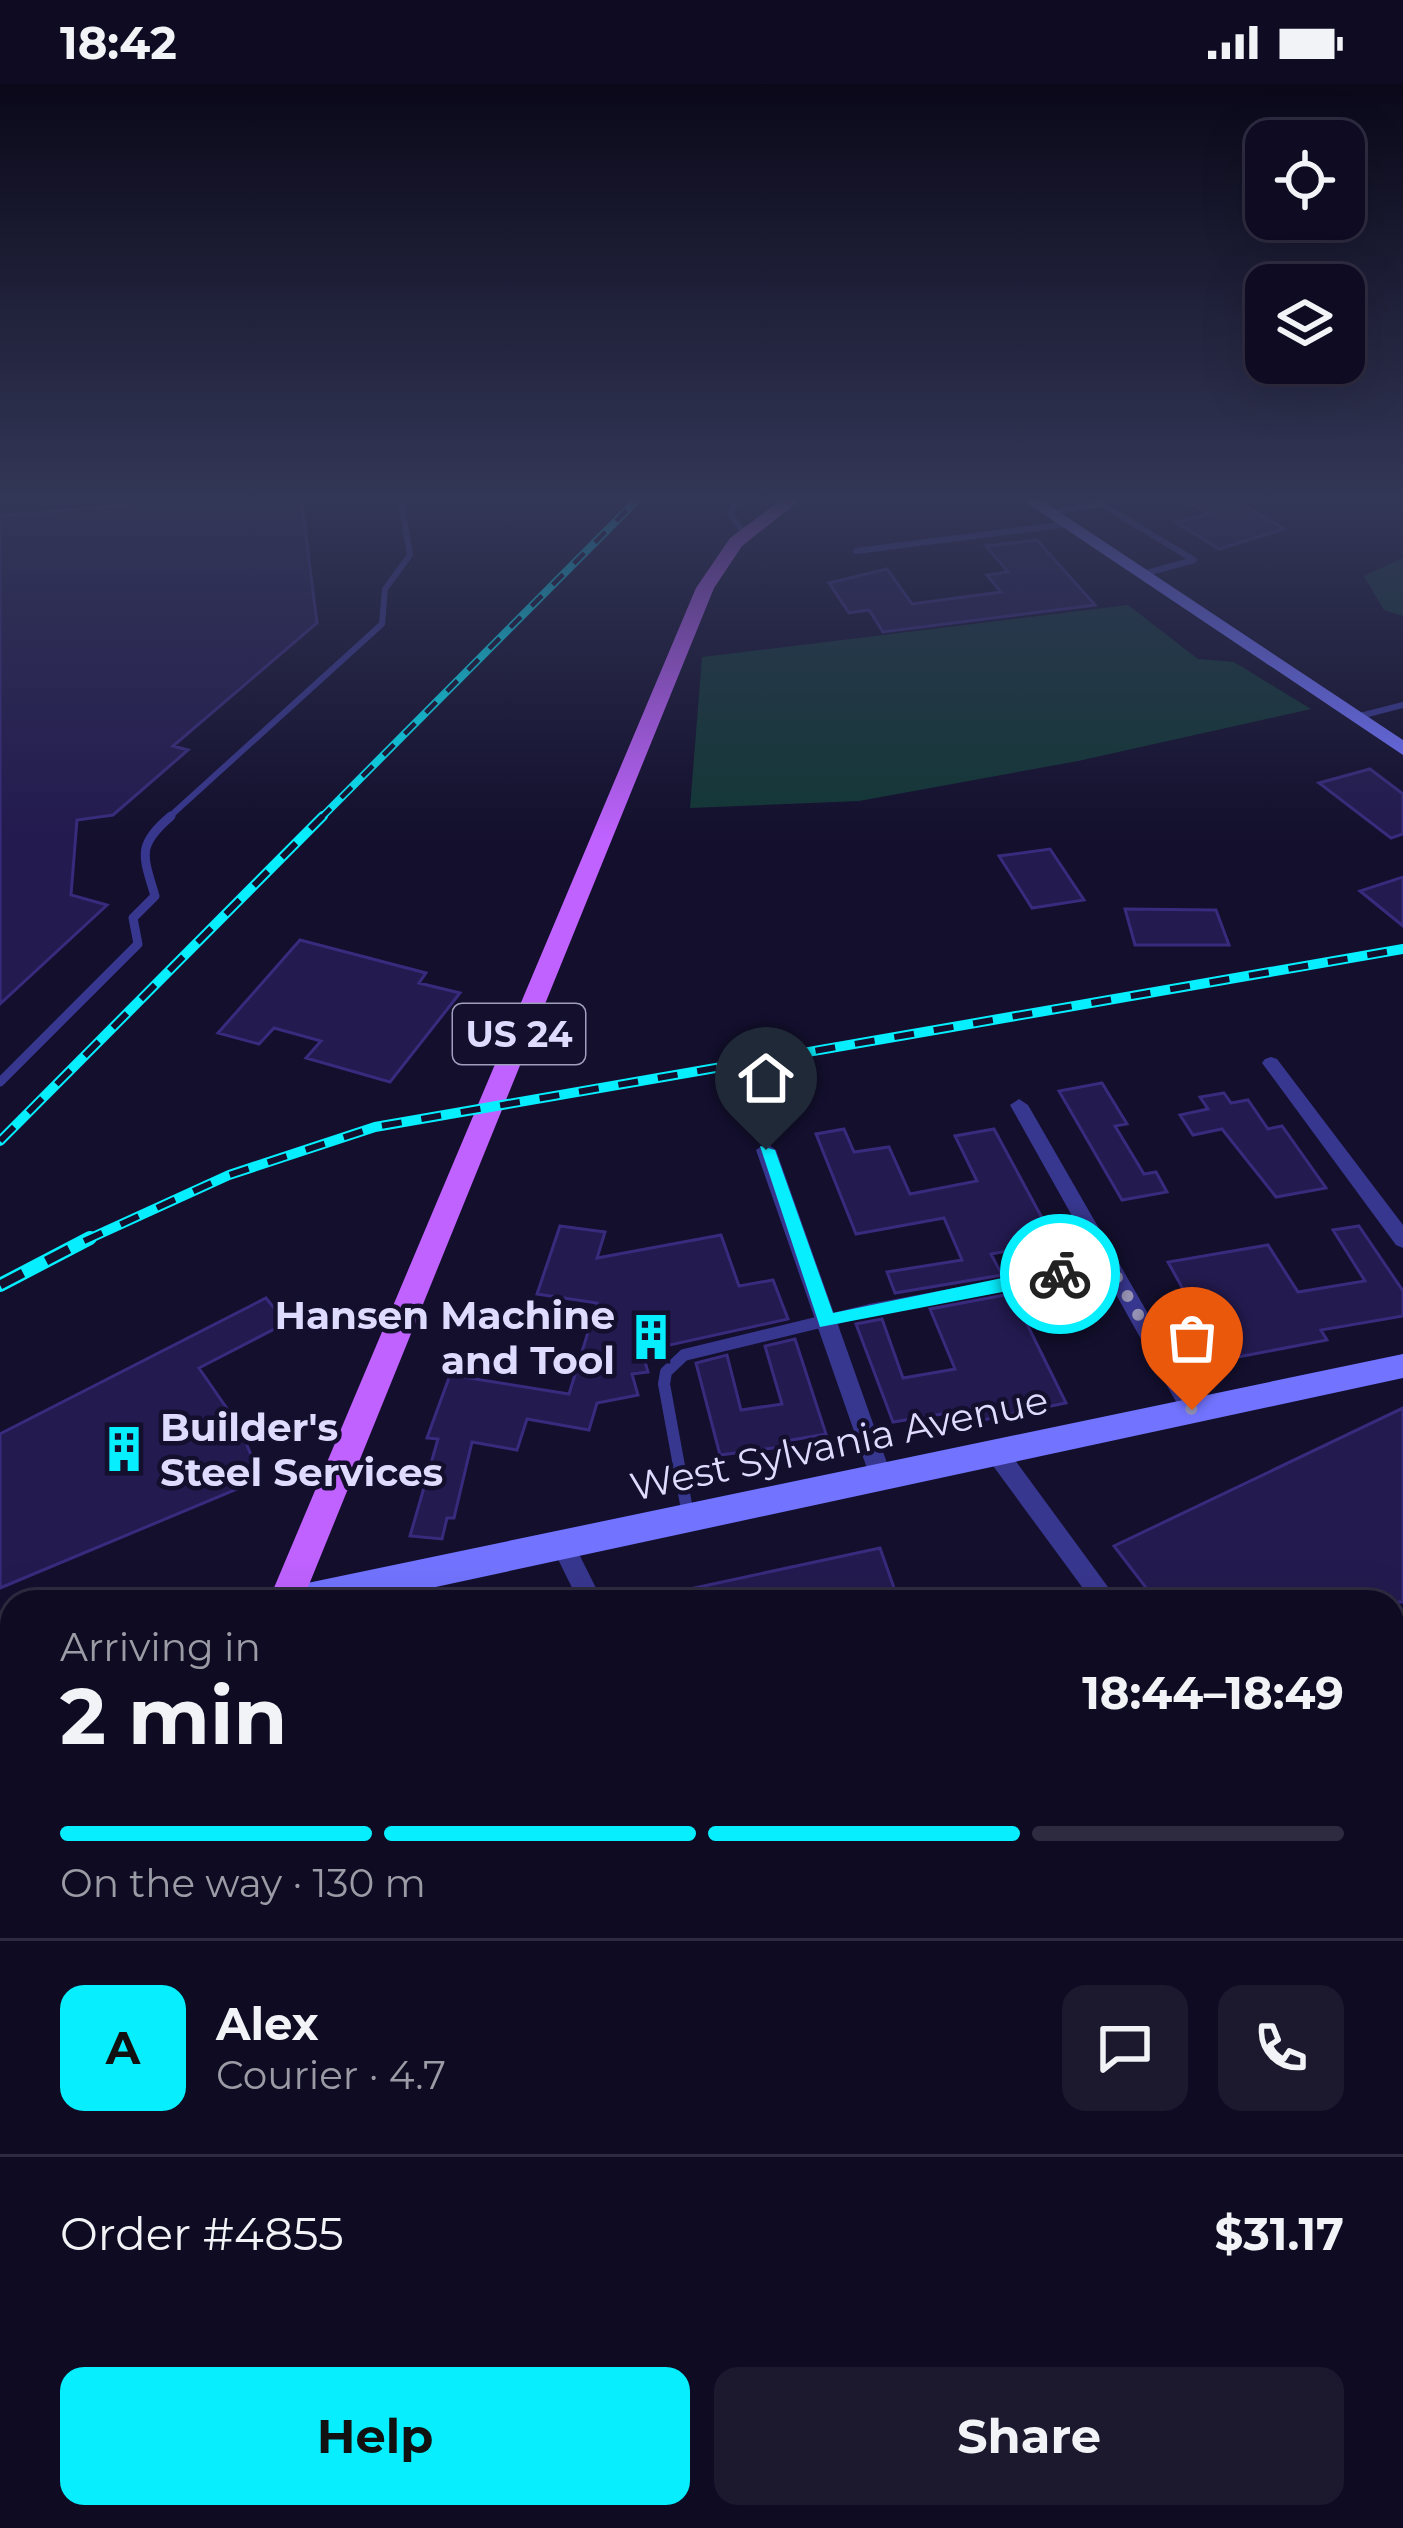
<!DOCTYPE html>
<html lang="en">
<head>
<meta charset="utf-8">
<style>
  body { margin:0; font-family:Montserrat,sans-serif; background:#1c192f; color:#f1f3f6; height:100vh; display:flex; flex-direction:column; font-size:45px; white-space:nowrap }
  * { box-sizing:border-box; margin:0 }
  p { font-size:39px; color:#9b9ba5 }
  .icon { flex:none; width:66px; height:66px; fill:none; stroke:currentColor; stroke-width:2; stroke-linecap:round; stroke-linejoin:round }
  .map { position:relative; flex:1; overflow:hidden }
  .sheet { position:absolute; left:0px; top:1506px; width:1404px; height:939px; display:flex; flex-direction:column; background:#0e0b22; border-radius:36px 36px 0 0; box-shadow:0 12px 48px #0002,0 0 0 3px #2e2b40 }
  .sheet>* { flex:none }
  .fabs { position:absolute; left:1245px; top:36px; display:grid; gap:24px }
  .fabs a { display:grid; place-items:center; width:120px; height:120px; border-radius:24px; background:#0e0b22; box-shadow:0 12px 48px #0002,0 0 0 3px #2e2b40; font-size:60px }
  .pin { position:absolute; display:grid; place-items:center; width:102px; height:102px; color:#fff; margin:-123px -51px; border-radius:50% 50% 50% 0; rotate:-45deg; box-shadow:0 0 12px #0007 }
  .pin .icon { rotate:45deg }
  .courier { position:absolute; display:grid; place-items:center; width:120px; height:120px; margin:-60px; border:9px solid #07efff; border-radius:50%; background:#fff; color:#222; box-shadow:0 3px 15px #0007 }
  .overview em { font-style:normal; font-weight:700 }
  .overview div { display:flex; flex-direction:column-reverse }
  .overview { display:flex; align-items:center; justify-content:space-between; height:204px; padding:0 60px }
  h1 { font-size:78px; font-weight:700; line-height:90px }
  .bar { display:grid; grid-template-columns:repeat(4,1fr); gap:18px 12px; align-content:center; height:144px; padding:0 60px }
  .bar i { height:15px; border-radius:9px; background:#2e2b40 }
  .bar .on { background:#07efff }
  .bar p { grid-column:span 4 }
  .line { display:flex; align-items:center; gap:30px; padding:0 60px; border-top:3px solid #2e2b40 }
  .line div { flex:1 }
  .round { display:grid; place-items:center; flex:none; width:126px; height:126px; border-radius:24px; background:#1c192f }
  .cta { display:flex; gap:24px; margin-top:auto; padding:24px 60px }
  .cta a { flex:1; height:138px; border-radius:24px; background:#07efff; color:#111; font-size:48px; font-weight:700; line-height:138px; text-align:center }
  .cta a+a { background:#1c192f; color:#f1f3f6 }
  .status { display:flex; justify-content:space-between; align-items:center; height:84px; padding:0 60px; background:#0e0b22; direction:ltr }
  .status svg { height:33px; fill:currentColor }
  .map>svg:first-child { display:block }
</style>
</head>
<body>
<div class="status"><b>18:42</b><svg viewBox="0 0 49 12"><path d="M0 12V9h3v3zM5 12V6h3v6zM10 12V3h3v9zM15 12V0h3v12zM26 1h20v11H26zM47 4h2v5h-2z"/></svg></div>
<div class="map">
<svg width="1403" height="2444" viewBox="0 0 1403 2444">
  <rect width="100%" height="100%" fill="#130f2d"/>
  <path fill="#123735" d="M1403 474V532L1384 526 1364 492Z
    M1128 521 1198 575 1234 578 1311 625 1078 677 859 717 690 724 702 573Z"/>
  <path fill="#231a4f" stroke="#382b7d" stroke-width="3" d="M135 413H301L317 539 173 662 188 666 113 731 77 736 71 811 107 821 0 920V432L134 420Z
    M1180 413H1231L1284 445 1219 465 1176 438 1208 430Z
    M1037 456 1095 521 883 548 869 526 849 529 829 499 887 485 912 520 1001 508 987 491 1008 488 986 462Z
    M1370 685 1403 710V750L1391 754 1319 699Z
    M1050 765 1084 816 1032 824 999 772Z
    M1403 793V842L1360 807Z
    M1125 825 1216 826 1229 861H1135Z
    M300 856 426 889 419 899 460 909 390 998 306 974 321 957 274 944 259 960 218 949Z
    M1102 999 1127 1040 1115 1042 1144 1090 1156 1088 1167 1108 1122 1116 1059 1007Z
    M1224 1009 1231 1019 1248 1016 1268 1045 1282 1042 1326 1104 1276 1113 1222 1045 1193 1051 1180 1031 1208 1025 1200 1013Z
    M844 1045 854 1068 889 1063 910 1110 977 1097 955 1052 994 1045 1055 1158 991 1170 1002 1191 895 1209 887 1188 962 1176 944 1134 856 1150 816 1050Z
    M560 1142 605 1148 597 1174 721 1151 739 1202 773 1196 788 1235 642 1267 648 1288 632 1290 638 1311 597 1319 589 1346 527 1335 517 1366 472 1358 454 1434H447L442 1455 410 1452 438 1355 427 1354 450 1291 569 1310 597 1219 537 1210Z
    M1359 1142 1403 1207V1232L1321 1246 1327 1256 1222 1276 1168 1178 1268 1161 1298 1208 1365 1197 1333 1146Z
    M1069 1199 1082 1225 1025 1236 1066 1319 978 1337 973 1325 893 1338 856 1240 882 1235 903 1294 955 1285 930 1225Z
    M266 1214 286 1239 199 1284 239 1342 261 1395 0 1504V1350Z
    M795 1255 826 1350 786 1357 788 1362 720 1371 696 1279 727 1271 741 1326 782 1320 765 1262Z
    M1403 1324V1518H1157L1114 1462Z
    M880 1464 899 1518H671V1509Z"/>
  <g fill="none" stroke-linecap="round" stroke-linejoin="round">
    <path stroke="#38378f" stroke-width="6" d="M739 413 730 430 745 450
      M1050 429 1101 420 1194 476 1143 490
      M856 467 1068 440
      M1356 633 1403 621
      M167 735 382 540 385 505 410 471 400 413"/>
    <path stroke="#38378f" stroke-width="9" d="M0 998 138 860 133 834 155 812C143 771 136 762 171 732"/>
    <path stroke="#38378f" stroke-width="12" d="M688 1431 664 1300 666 1288 684 1271 870 1226 1110 1181"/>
    <path stroke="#38378f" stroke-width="15" d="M0 1742 12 1740
      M0 1824 12 1826
      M0 1943 12 1923"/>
    <path fill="#38378f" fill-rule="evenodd" d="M1271 973 1277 975 1403 1141V1164L1396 1161 1265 983 1262 979 1265 975Z
      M1019 1015 1028 1021 1200 1320 1203 1326 1200 1332 1192 1335 1184 1332 1010 1021Z
      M766 1059 776 1066 892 1393 889 1400 881 1403 873 1400 870 1393 756 1066Z
      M996 1358 1004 1361 1119 1518H1093L988 1375 985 1368 988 1361Z
      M563 1451 571 1454 603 1518H579L551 1461 555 1454Z
      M1392 1887 1403 1892V1931L1392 1925Z
      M0 2150 12 2153V2185L0 2182Z
      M579 2433H615L613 2444H577Z
      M1026 2433H1063L1068 2444H1031Z"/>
    <path fill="#7274ff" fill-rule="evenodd" d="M1018 413H1037L1403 656V671Z
      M1403 1270V1294L366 1518H276L281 1507 293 1502Z
      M12 1562V1596L0 1598V1564Z"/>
    <path fill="#bf62ff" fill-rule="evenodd" d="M785 413H804L742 462 714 504 302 1518H268L696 504 730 454Z
      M12 2174V2245L0 2250V2179Z"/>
    <defs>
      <path id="rail-far2" d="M320 735 640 413"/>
      <path id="rail-far1" d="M0 1057 323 732
        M84 1157 229 1091 375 1043 1403 865"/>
      <path id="rail" d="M0 1201 90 1154"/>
    </defs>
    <use href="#rail-far2" stroke="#07efff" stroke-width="8"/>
    <use href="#rail-far1" stroke="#07efff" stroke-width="10"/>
    <use href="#rail" stroke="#07efff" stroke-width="14"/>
    <use href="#rail-far2" stroke="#130f2d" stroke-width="4.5" stroke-dasharray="15" stroke-linecap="butt"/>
    <use href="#rail-far1" stroke="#130f2d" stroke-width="6" stroke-dasharray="20" stroke-linecap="butt"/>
    <use href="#rail" stroke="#130f2d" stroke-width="9" stroke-dasharray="26" stroke-linecap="butt"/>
  </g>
  <linearGradient id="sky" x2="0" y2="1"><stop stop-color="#0a0819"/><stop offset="0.55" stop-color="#333757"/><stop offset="1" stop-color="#333757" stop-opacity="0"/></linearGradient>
  <rect width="1403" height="755" fill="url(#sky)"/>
  <path fill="#07efff" d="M760 1062 775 1066 833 1229 1060 1182 1069 1190 1060 1197 820 1243Z"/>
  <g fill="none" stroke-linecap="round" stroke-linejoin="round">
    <path stroke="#9794b6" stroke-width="12" stroke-dasharray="0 21.6" d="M1060 1190 1110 1181 1192 1326"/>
  </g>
  <defs>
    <symbol id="building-bare" viewBox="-9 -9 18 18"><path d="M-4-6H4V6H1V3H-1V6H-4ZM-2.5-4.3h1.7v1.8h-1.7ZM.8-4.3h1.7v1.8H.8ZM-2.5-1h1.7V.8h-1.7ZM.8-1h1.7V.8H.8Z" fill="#07efff" stroke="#130f2d" stroke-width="2.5" paint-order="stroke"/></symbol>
  </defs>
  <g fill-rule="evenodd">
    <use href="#building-bare" x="618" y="1220" width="66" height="66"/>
    <use href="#building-bare" x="91" y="1332" width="66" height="66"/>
  </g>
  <g text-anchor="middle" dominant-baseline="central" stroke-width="9" stroke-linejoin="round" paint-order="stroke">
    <rect fill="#130f2d" stroke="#a19ec0" stroke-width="3" x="453" y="920" width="132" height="60" rx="9"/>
    <g font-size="36" font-weight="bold" fill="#dedbff">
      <text x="519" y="950">US 24</text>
    </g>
    <g font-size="39" font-weight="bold" fill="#dedbff" stroke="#130f2d" text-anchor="end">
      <text x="615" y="1231">Hansen Machine<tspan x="615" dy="45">and Tool</tspan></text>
      <text x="160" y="1343" text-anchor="start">Builder's<tspan x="160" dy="45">Steel Services</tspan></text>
    </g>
    <g font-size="39" fill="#dedbff" stroke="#130f2d">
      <text transform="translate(839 1359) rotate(-12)">West Sylvania Avenue</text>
    </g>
  </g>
</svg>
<div class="fabs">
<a><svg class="icon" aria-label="locate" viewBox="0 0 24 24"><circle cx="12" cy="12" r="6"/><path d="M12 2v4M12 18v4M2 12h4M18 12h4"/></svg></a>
<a><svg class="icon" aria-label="layers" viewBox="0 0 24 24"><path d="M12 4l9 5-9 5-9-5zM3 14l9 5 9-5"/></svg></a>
</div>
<div class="pin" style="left:1192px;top:1326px;background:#ea580c"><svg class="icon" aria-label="bag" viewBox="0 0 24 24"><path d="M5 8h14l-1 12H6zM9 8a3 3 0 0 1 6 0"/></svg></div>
<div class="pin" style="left:766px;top:1066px;background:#1f2937"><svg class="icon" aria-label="home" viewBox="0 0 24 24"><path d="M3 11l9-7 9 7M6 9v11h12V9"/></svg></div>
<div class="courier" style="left:1060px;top:1190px"><svg class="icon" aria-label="bike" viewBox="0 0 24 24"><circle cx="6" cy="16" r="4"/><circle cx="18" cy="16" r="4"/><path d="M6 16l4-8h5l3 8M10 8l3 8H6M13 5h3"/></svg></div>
<section class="sheet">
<div class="overview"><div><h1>2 min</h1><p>Arriving in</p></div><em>18:44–18:49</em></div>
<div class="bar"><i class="on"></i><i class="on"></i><i class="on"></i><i></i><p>On the way · 130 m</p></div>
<div class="line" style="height:216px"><b class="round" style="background:#07efff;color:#111">A</b><div><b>Alex</b><p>Courier · 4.7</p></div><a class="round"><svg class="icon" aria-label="chat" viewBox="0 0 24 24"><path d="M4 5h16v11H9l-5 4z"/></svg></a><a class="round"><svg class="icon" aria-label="phone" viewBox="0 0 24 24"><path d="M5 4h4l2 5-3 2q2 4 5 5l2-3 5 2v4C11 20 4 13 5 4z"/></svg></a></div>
<div class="line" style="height:156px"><div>Order #4855</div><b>$31.17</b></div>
<div class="cta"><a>Help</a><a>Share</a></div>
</section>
</div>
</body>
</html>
